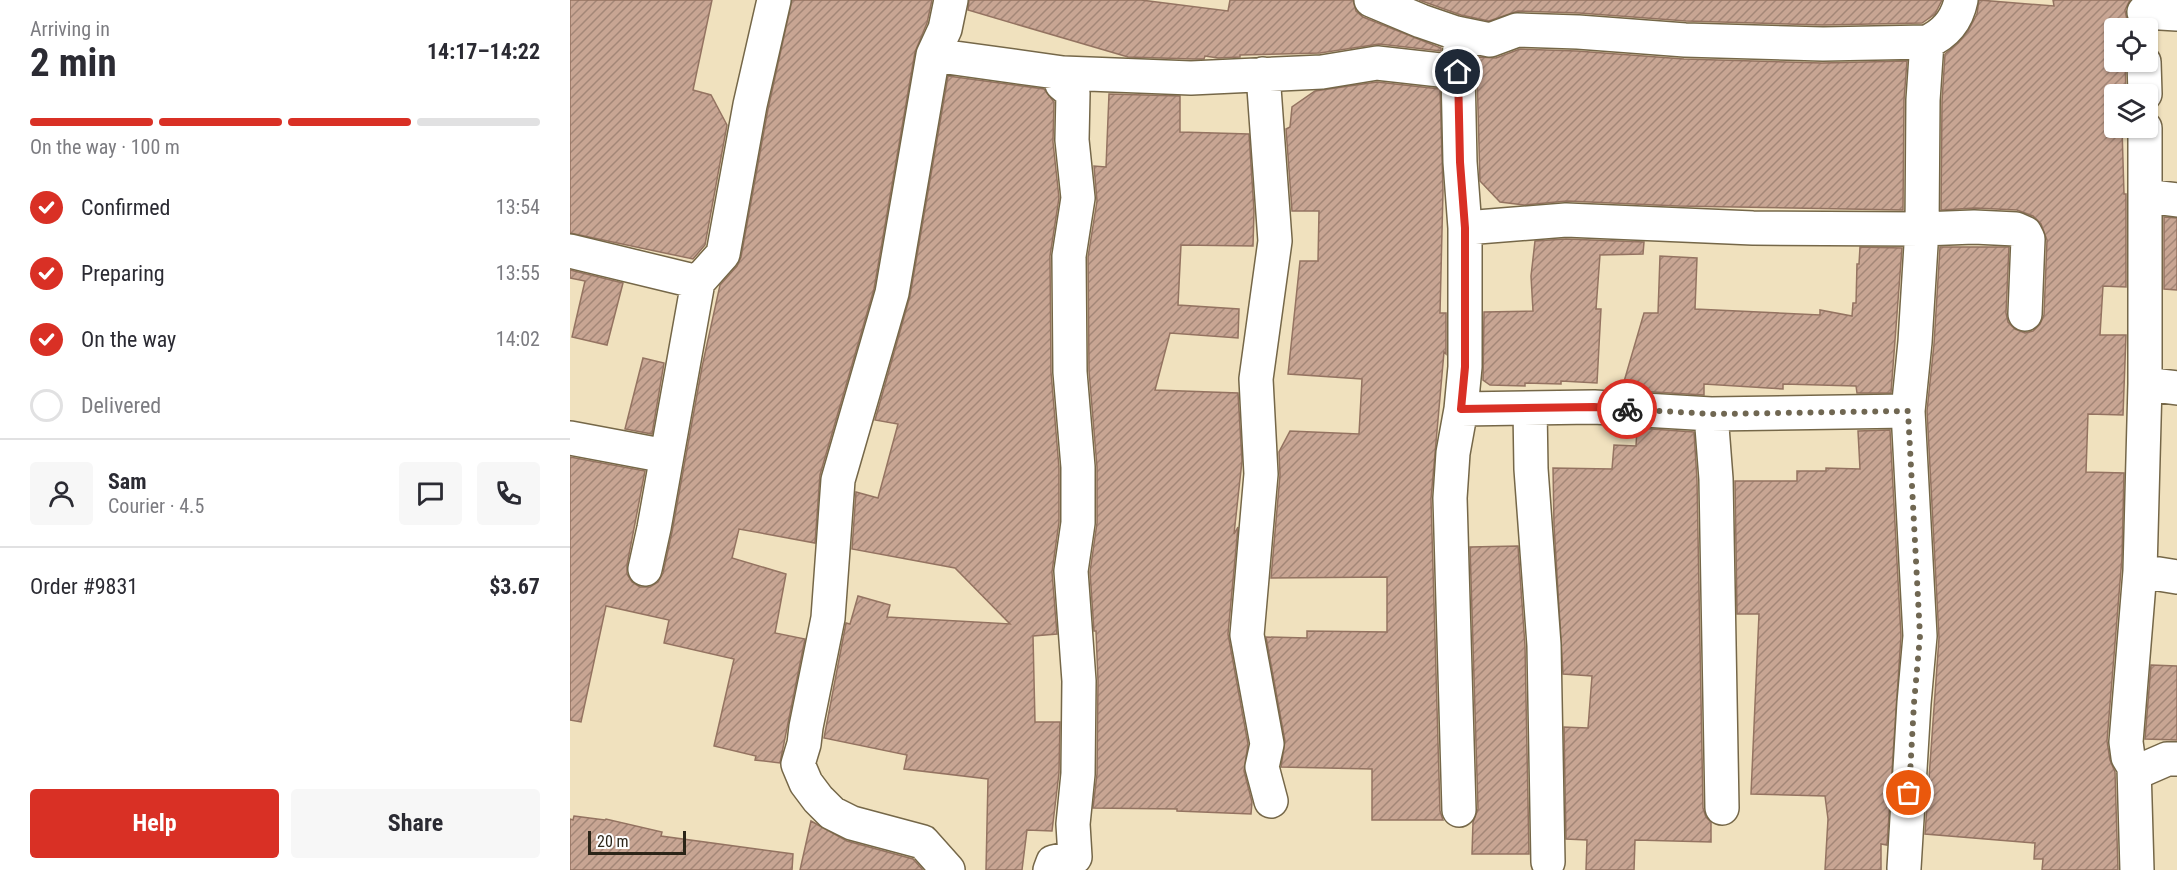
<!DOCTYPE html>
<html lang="en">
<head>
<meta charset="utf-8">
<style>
  body { margin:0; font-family:"Roboto Condensed",sans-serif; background:#f7f7f7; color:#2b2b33; height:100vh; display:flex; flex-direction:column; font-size:22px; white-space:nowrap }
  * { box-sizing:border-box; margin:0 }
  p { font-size:20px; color:#7c7c81 }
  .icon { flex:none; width:33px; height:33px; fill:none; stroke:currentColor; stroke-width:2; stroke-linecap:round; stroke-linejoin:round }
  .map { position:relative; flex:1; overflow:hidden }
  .panel { display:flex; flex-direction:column; background:#fff; width:570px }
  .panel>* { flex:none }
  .controls { position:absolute; left:1534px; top:18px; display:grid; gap:12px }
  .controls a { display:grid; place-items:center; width:54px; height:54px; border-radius:6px; background:#fff; box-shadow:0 2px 4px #0004; font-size:30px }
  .scale { position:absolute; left:18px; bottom:15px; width:98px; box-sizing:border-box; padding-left:6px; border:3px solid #2b2518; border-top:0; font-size:16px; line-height:21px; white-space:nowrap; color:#2b2518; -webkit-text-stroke:4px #fff; paint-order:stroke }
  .pin { position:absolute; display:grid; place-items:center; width:51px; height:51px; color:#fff; margin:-26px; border:3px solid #fff; border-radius:50%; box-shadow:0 2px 6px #0007 }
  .courier { position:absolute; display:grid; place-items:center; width:60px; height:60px; margin:-30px; border:4px solid #d93025; border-radius:50%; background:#fff; color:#222; box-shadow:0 2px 8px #0007 }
  .head em { font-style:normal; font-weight:700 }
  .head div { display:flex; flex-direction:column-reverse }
  .head { display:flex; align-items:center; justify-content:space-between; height:102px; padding:0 30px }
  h1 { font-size:39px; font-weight:700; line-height:45px }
  .bar { display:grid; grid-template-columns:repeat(4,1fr); gap:9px 6px; align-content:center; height:72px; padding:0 30px }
  .bar i { height:8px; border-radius:4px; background:#e1e1e2 }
  .bar .active { background:#d93025 }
  .bar p { grid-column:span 4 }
  .line { display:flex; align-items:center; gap:15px; padding:0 30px; border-top:2px solid #e1e1e2 }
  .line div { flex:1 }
  .round { display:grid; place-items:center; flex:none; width:63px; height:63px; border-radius:6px; background:#f7f7f7 }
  ol { padding:0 30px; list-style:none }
  li { display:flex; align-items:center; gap:18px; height:66px }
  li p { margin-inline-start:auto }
  li .icon { padding:6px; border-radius:50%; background:#d93025; color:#fff; stroke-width:4 }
  li:last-child { color:#7c7c81 }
  li i { width:33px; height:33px; border:3px solid #e1e1e2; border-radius:50% }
  .button { display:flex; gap:12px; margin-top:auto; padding:12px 30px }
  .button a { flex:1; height:69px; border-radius:6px; background:#d93025; color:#fff; font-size:24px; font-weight:700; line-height:69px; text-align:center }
  .button a+a { background:#f7f7f7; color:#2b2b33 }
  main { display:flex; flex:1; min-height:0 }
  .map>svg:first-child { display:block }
</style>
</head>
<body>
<main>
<section class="panel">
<div class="head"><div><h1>2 min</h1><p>Arriving in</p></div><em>14:17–14:22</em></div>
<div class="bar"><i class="active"></i><i class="active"></i><i class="active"></i><i></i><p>On the way · 100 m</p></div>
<ol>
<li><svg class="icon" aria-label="check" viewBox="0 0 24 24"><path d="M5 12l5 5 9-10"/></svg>Confirmed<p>13:54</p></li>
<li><svg class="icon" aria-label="check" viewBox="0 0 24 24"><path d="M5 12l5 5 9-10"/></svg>Preparing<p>13:55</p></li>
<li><svg class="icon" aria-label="check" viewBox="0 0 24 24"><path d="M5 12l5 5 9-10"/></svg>On the way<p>14:02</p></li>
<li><i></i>Delivered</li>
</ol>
<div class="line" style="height:108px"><a class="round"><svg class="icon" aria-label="person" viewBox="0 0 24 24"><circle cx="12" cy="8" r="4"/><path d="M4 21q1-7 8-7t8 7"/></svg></a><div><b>Sam</b><p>Courier · 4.5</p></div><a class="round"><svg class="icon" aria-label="chat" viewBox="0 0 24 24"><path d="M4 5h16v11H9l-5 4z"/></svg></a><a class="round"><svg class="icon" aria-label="phone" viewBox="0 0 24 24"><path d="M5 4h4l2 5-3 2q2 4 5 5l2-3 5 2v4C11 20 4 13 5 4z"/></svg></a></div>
<div class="line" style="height:78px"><div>Order #9831</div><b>$3.67</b></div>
<div class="button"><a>Help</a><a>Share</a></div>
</section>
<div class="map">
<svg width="1607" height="870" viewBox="0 0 1607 870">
  <defs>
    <pattern id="building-hatch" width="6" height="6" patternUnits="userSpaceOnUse" patternTransform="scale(1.5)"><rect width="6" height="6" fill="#c8a593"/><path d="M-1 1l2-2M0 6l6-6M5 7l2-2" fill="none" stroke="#a38677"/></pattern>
  </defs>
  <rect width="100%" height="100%" fill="#f0e1be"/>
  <path fill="url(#building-hatch)" stroke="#947361" stroke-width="1.5" d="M0 0H142L123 90 141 95 157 125 135 245 123 259 0 233Z
    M222 0H362L357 23 345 52 304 289 250 475 245 543 169 529 162 558 216 574 205 633 235 639 210 763 185 760 186 756 144 746 164 659 94 643 99 620 36 606 11 722 0 720V457L75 471 57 565V574L62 582 70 587H80L88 582 93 573 102 532 132 367 150 285 167 266 171 257 198 109Z
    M399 0H571L658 11 660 0H783L786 11 793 17 871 48V51L809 44 750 53 670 55V57L648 58 635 56 634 59H623L558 57 398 10Z
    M849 0H1372L1365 14 1352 23 1253 25 1116 21 1009 13 948 11 919 21 891 15Z
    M1409 0 1484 6 1483 0H1560L1555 10 1557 20 1566 28H1545V62H1555L1556 94H1545V128H1552L1554 194H1556V287L1533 286 1530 335H1556L1553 415 1518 414 1516 472 1554 473 1552 558 1537 741 1540 760 1545 772 1548 870H1472L1473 859H1464L1465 843 1355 834 1369 638 1357 411 1364 344 1370 247H1439L1436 313 1438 322 1445 329 1455 333 1463 331 1470 324 1474 315 1477 240 1471 224 1463 216 1447 210 1405 208 1371 210 1372 101 1375 54 1388 43 1398 31 1407 14Z
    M950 49 1007 51 1114 59 1252 63 1337 61 1334 100 1333 210 1108 206 997 201 954 205 930 202 910 181 907 73 908 57 926 58Z
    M378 76 474 89 484 102 483 142 489 198 480 256 481 372 489 468V522L482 572 487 634 463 636 465 722H490L489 773 482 831 457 830 452 870H416L418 779 334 769 337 755 254 738 276 623 280 624 288 596 320 605 317 617 440 624 385 568 282 549 286 492 308 498 328 424 305 420 340 296Z
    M807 82 870 89 873 191 870 313H876V354L874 352 861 499 870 811 873 820H802V769L711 767 715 741 696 637 737 638V631L817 632V577L701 578 710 475 709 452 720 431 789 434 792 379 718 374 730 261H748L749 211H722L716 129 720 127 722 107 745 91Z
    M539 94 610 96V132L679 134 684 211 683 246 611 245 608 305 669 309 668 338 600 333 585 390 668 393 672 461 664 534 668 527 658 634 678 744 674 771 682 802 681 814 607 811V809L523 808 527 774 528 681 526 631H524L520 572 527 523V467L519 371 518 257 527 201 524 166 536 167Z
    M1594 217 1607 218V290L1594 289Z
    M996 239 1074 242 1073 254 1030 255 1026 309H1031L1027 383 991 381V384L955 383V386L920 385 913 380 914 312 963 311 961 276 965 241Z
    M1290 247 1332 248 1321 393H1287L1286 386 1213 384V389L1134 384V395L1068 391 1069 385H1053L1074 313H1088L1090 256 1127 258 1125 309 1250 315V310L1282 316 1283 303H1286L1287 264H1289Z
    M0 270 53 283 37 345 2 337 15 281 0 278Z
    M73 358 94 363 82 434 55 429Z
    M1067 428 1124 432 1127 480 1133 808 1136 817 1141 822V842L1065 840 1064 870H1016L1017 840 996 839 994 727 1018 728 1022 676 993 674 984 525 983 468 1042 469 1044 445 1066 446Z
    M1320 430 1331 636 1317 845 1311 844V870H1255L1258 819 1255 796 1181 794 1189 614H1167L1165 481H1227V471H1256V468L1290 469 1288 431Z
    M948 546 955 646 959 854H902L903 822 908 809 900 547Z
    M1581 665 1607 666V740L1575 739Z
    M4 816 35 820 36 819 92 832 91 836 223 854 222 870H0V819L3 820Z
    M241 821 277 841 343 859 353 870H230Z"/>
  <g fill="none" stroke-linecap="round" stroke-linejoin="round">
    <defs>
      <path id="minor" d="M801 0 851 21 886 33 920 40 947 30 1008 32 1115 40 1253 44 1357 42C1375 34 1387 20 1391 0
        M1574 12 1607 14
        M363 55 493 73
        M1574 62 1575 94
        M693 74 705 241 686 379 691 474 677 635 697 744 692 767 701 801
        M1575 196 1607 200
        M895 228 996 220 1183 228 1352 229 1404 227 1446 229 1455 233 1458 239 1455 314
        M0 251 128 282
        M1575 384 1607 388
        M960 408 961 469 974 645 978 862
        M891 409 1024 407 1141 414 1338 411
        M1141 414 1146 479 1152 808
        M0 438 96 456
        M75 569 84 528 128 282 153 254 180 105 204 0
        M1570 571 1575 384V128
        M1607 577 1570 571 1556 742 1558 757 1564 767 1574 769 1597 759H1607
        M1564 767 1567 870
        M889 810 880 498 883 453 891 409 895 367V228L890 162 888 72 891 34
        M1334 868 1344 703 1350 636 1338 411 1345 342 1352 229 1353 100 1357 42
        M378 870 353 842 282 823 262 813 248 799 236 783 228 764 234 744 236 727 258 618 268 480 322 293 363 55 375 29 381 0
        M480 870 483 862 505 857 503 824 508 774 509 681 501 571 508 523V467L500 372 499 256 508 198 502 140 503 93 492 84 493 73 621 78 752 72 807 63 888 72"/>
    </defs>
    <use href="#minor" stroke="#756748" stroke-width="36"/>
    <use href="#minor" stroke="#fff" stroke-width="33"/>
  </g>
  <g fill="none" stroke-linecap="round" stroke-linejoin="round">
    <path stroke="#706752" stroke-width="6" stroke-dasharray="0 10.8" d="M1057 409 1141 414 1338 411 1350 636 1344 703 1339 793"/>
    <path stroke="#d93025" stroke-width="8" d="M888 72 890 162 895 228V367L891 409 1024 407 1057 409"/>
  </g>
</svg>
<div class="controls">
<a><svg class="icon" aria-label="locate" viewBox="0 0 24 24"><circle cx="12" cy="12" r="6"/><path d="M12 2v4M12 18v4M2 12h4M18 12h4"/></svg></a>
<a><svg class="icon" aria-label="layers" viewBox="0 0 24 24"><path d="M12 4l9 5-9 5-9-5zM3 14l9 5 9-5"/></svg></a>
</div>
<div class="scale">20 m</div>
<div class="pin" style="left:1339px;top:793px;background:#ea580c"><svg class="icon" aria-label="bag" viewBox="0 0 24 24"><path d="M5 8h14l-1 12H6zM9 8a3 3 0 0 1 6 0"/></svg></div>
<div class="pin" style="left:888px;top:72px;background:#1f2937"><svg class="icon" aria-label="home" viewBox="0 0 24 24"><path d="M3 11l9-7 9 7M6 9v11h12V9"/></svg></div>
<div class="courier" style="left:1057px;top:409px"><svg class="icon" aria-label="bike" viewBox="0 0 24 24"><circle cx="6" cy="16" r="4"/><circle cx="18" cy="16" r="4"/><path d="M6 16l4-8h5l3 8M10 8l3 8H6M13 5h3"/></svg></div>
</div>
</main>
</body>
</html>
